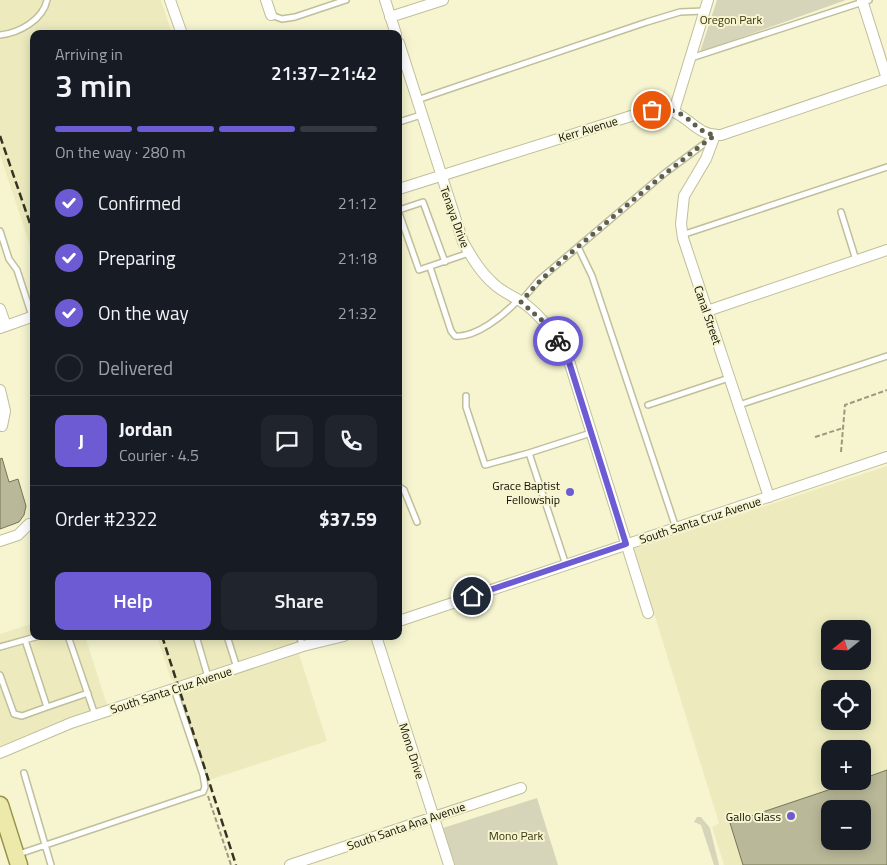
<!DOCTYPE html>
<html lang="en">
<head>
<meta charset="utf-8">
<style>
  body { margin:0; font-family:"Titillium Web",sans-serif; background:#20242c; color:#f1f3f6; height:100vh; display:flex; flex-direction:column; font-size:19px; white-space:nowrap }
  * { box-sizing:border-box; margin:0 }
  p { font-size:16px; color:#9ea1a6 }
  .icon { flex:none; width:28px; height:28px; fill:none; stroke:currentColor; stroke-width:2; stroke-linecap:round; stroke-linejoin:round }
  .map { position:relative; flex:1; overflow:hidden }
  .drawer { position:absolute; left:30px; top:30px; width:372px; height:610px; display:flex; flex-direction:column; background:#171b24; border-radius:10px; box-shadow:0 2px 12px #0003 }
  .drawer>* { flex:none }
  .needle { width:32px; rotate:252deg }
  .controls { position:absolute; left:821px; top:620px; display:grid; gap:10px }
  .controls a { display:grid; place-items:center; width:50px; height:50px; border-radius:10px; background:#171b24; box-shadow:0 2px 12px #0003; font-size:25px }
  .pin { position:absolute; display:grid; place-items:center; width:42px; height:42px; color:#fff; margin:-21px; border:2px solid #fff; border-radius:50%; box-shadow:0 1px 5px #0007 }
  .courier { position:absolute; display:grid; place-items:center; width:50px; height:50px; margin:-25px; border:4px solid #6d5bd4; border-radius:50%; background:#fff; color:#222; box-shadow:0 1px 6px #0007 }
  .headline em { font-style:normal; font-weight:600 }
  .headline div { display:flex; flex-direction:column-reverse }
  .headline { display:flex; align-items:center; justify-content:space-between; height:85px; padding:0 25px }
  h1 { font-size:32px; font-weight:600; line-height:38px }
  .bar { display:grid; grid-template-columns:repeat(4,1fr); gap:8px 5px; align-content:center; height:60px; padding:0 25px }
  .bar i { height:6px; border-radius:4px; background:#363941 }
  .bar .current { background:#6d5bd4 }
  .bar p { grid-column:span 4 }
  .line { display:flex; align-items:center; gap:12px; padding:0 25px; border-top:1px solid #363941 }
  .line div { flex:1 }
  .round { display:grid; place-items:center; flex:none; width:52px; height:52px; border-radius:10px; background:#20242c }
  ol { padding:0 25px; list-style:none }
  li { display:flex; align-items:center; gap:15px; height:55px }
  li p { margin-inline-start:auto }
  li .icon { padding:5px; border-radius:50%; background:#6d5bd4; color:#fff; stroke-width:4 }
  li:last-child { color:#9ea1a6 }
  li i { width:28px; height:28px; border:2px solid #363941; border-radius:50% }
  .button { display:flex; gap:10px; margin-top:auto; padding:10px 25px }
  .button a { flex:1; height:58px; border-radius:10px; background:#6d5bd4; color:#fff; font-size:20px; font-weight:600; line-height:58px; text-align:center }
  .button a+a { background:#20242c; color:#f1f3f6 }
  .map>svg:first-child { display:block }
</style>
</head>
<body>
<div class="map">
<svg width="887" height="865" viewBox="0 0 887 865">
  <rect width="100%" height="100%" fill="#f6f5d0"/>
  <path fill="#edebbe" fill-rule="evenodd" d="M0 0H161L172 34H34V257L0 155Z
    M887 466V865H724L712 827 719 823 634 549ZM830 629H862V661H830ZM830 689H862V721H830ZM830 749H862V781H830ZM830 809H862V841H830Z
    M34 623V636H85L108 708 0 747V634Z
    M157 636H316L317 641 297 648 327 741 209 780 175 683 170 677Z"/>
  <path fill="#d6d5ba" d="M717 0H846L700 52Z
    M537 798 558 865H455L443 828Z
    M697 817H701L710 828 719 865H714L701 825 694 822Z"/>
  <path fill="#b9b898" stroke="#777654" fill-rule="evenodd" d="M2 458 9 482 18 479 26 506 24 515 19 522 0 529V459Z
    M887 770V865H743L730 823 855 781H862V779ZM830 809H862V841H830Z"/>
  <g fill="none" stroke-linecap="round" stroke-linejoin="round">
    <defs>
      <path id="lane" d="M271 15 282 19 295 17 346 0
        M0 35C19 33 43 20 47 0
        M691 58 869 0
        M417 100 647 22 680 12 704 11
        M399 122 421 115
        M399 210 423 202 445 262
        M841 212 856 260
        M399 213 419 270 469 253
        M0 231 9 259 17 270 32 316
        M682 235 887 167
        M578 247 592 276 676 528
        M430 267 451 331 455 336C476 338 504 315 518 300
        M521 301 539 280 665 173 712 138
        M466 396V407L485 465 529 453
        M648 405 729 378
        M739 405 887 356
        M399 487 404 490 417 522
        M566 565 529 453 591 433
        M68 636 95 715
        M196 636 208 677
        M227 636 237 668
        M299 636 303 646
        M25 640 47 707 88 693
        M0 647 39 636
        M0 675 14 714 22 716 47 707
        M24 773 51 865
        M19 854 203 792 205 787 203 775 174 689"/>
      <path id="street" d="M170 0 182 34
        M266 0 271 15
        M385 0 396 34
        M862 0 887 79
        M390 17 443 0
        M399 43 463 242C472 258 481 273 495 285 504 293 515 297 525 304 545 319 558 339 569 361L648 613
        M674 111 708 0
        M715 135 706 159 684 196 681 224 683 238 769 497
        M399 189 647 111C687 102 690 137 721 135L887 79
        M0 309 6 326
        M707 311 887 250
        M0 328 34 316
        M0 390 5 411 2 426
        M0 541 18 535 29 524
        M399 621 887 457
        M376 636 449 865
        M0 753 71 723 303 646 344 636
        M290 865 521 788"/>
      <path id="primary" d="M0 805 19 865"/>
    </defs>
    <use href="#lane" stroke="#c0bf9b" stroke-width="8"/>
    <use href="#street" stroke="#c0bf9b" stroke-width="12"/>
    <use href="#primary" stroke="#98934b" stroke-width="19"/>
    <path stroke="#9b9a7f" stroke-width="2" stroke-dasharray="5 2.5" stroke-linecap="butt" d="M815 437 843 428
      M841 452 845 405 887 390
      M208 796 231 865"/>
    <use href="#lane" stroke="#fff" stroke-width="5"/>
    <use href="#street" stroke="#fff" stroke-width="10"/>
    <use href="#primary" stroke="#ede9aa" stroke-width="16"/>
    <path stroke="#343324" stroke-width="2.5" stroke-dasharray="8 4" stroke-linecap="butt" d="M0 136 34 235
      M162 636 236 865"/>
  </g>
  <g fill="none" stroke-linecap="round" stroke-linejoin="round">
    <path stroke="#605f4b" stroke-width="5" stroke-dasharray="0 9" d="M558 341 545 323 521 302C544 274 572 252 599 229 637 196 675 165 715 135 701 133 695 124 684 116 674 109 663 109 652 110"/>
    <path stroke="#6d5bd4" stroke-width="6" d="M472 596 626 544 569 362 558 341"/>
  </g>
  <g fill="#6d5bd4" stroke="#f6f5d0" stroke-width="2">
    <circle cx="570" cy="492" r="5"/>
    <circle cx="791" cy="816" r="5"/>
  </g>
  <g text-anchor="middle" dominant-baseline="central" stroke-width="4" stroke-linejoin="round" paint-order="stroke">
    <g font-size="12" fill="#38350b" stroke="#f6f5d0">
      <text x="731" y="19">Oregon Park</text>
      <text x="516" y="835">Mono Park</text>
    </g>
    <g font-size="12" fill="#0f0e03" stroke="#f6f5d0">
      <text transform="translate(588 129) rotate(-17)">Kerr Avenue</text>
      <text transform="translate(455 217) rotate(70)">Tenaya Drive</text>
      <text transform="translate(708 315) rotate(71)">Canal Street</text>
      <text transform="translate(700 520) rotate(-18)">South Santa Cruz Avenue</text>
      <text transform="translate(171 690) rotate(-18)">South Santa Cruz Avenue</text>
      <text transform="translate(412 751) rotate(72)">Mono Drive</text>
      <text transform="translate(406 826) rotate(-19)">South Santa Ana Avenue</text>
    </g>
    <g font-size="12" fill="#0f0e03" stroke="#f6f5d0" text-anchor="end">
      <text x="560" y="485">Grace Baptist<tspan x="560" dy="14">Fellowship</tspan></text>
      <text x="781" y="816">Gallo Glass</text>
    </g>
  </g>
</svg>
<div class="controls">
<a><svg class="needle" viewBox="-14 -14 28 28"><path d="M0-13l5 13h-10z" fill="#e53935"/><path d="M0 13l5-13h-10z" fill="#9ea1a6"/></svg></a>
<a><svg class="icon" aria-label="locate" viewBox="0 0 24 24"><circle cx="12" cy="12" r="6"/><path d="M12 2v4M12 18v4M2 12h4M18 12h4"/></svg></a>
<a>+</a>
<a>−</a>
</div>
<div class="pin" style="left:652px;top:110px;background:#ea580c"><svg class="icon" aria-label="bag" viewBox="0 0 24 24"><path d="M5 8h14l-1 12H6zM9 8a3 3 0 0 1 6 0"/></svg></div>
<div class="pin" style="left:472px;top:596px;background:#1f2937"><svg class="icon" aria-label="home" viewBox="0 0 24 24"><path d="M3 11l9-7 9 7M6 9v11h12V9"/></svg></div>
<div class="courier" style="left:558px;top:341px"><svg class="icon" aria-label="bike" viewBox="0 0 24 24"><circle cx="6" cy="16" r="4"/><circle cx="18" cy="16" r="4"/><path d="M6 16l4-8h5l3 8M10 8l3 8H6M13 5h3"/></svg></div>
<section class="drawer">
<div class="headline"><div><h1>3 min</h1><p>Arriving in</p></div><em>21:37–21:42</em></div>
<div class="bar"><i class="current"></i><i class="current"></i><i class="current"></i><i></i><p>On the way · 280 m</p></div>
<ol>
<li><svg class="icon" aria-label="check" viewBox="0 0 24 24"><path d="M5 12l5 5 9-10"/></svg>Confirmed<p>21:12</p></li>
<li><svg class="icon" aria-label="check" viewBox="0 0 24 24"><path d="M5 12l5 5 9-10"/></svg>Preparing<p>21:18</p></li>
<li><svg class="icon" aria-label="check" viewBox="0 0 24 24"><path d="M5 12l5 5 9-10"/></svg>On the way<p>21:32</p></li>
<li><i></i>Delivered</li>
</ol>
<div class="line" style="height:90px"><b class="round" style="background:#6d5bd4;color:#fff">J</b><div><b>Jordan</b><p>Courier · 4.5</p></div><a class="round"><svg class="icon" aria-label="chat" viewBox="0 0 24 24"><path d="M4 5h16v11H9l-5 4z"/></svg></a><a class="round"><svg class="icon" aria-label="phone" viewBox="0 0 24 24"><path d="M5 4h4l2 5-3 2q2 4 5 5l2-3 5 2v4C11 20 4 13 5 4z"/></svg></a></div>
<div class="line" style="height:65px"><div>Order #2322</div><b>$37.59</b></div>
<div class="button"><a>Help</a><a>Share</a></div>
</section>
</div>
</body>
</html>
